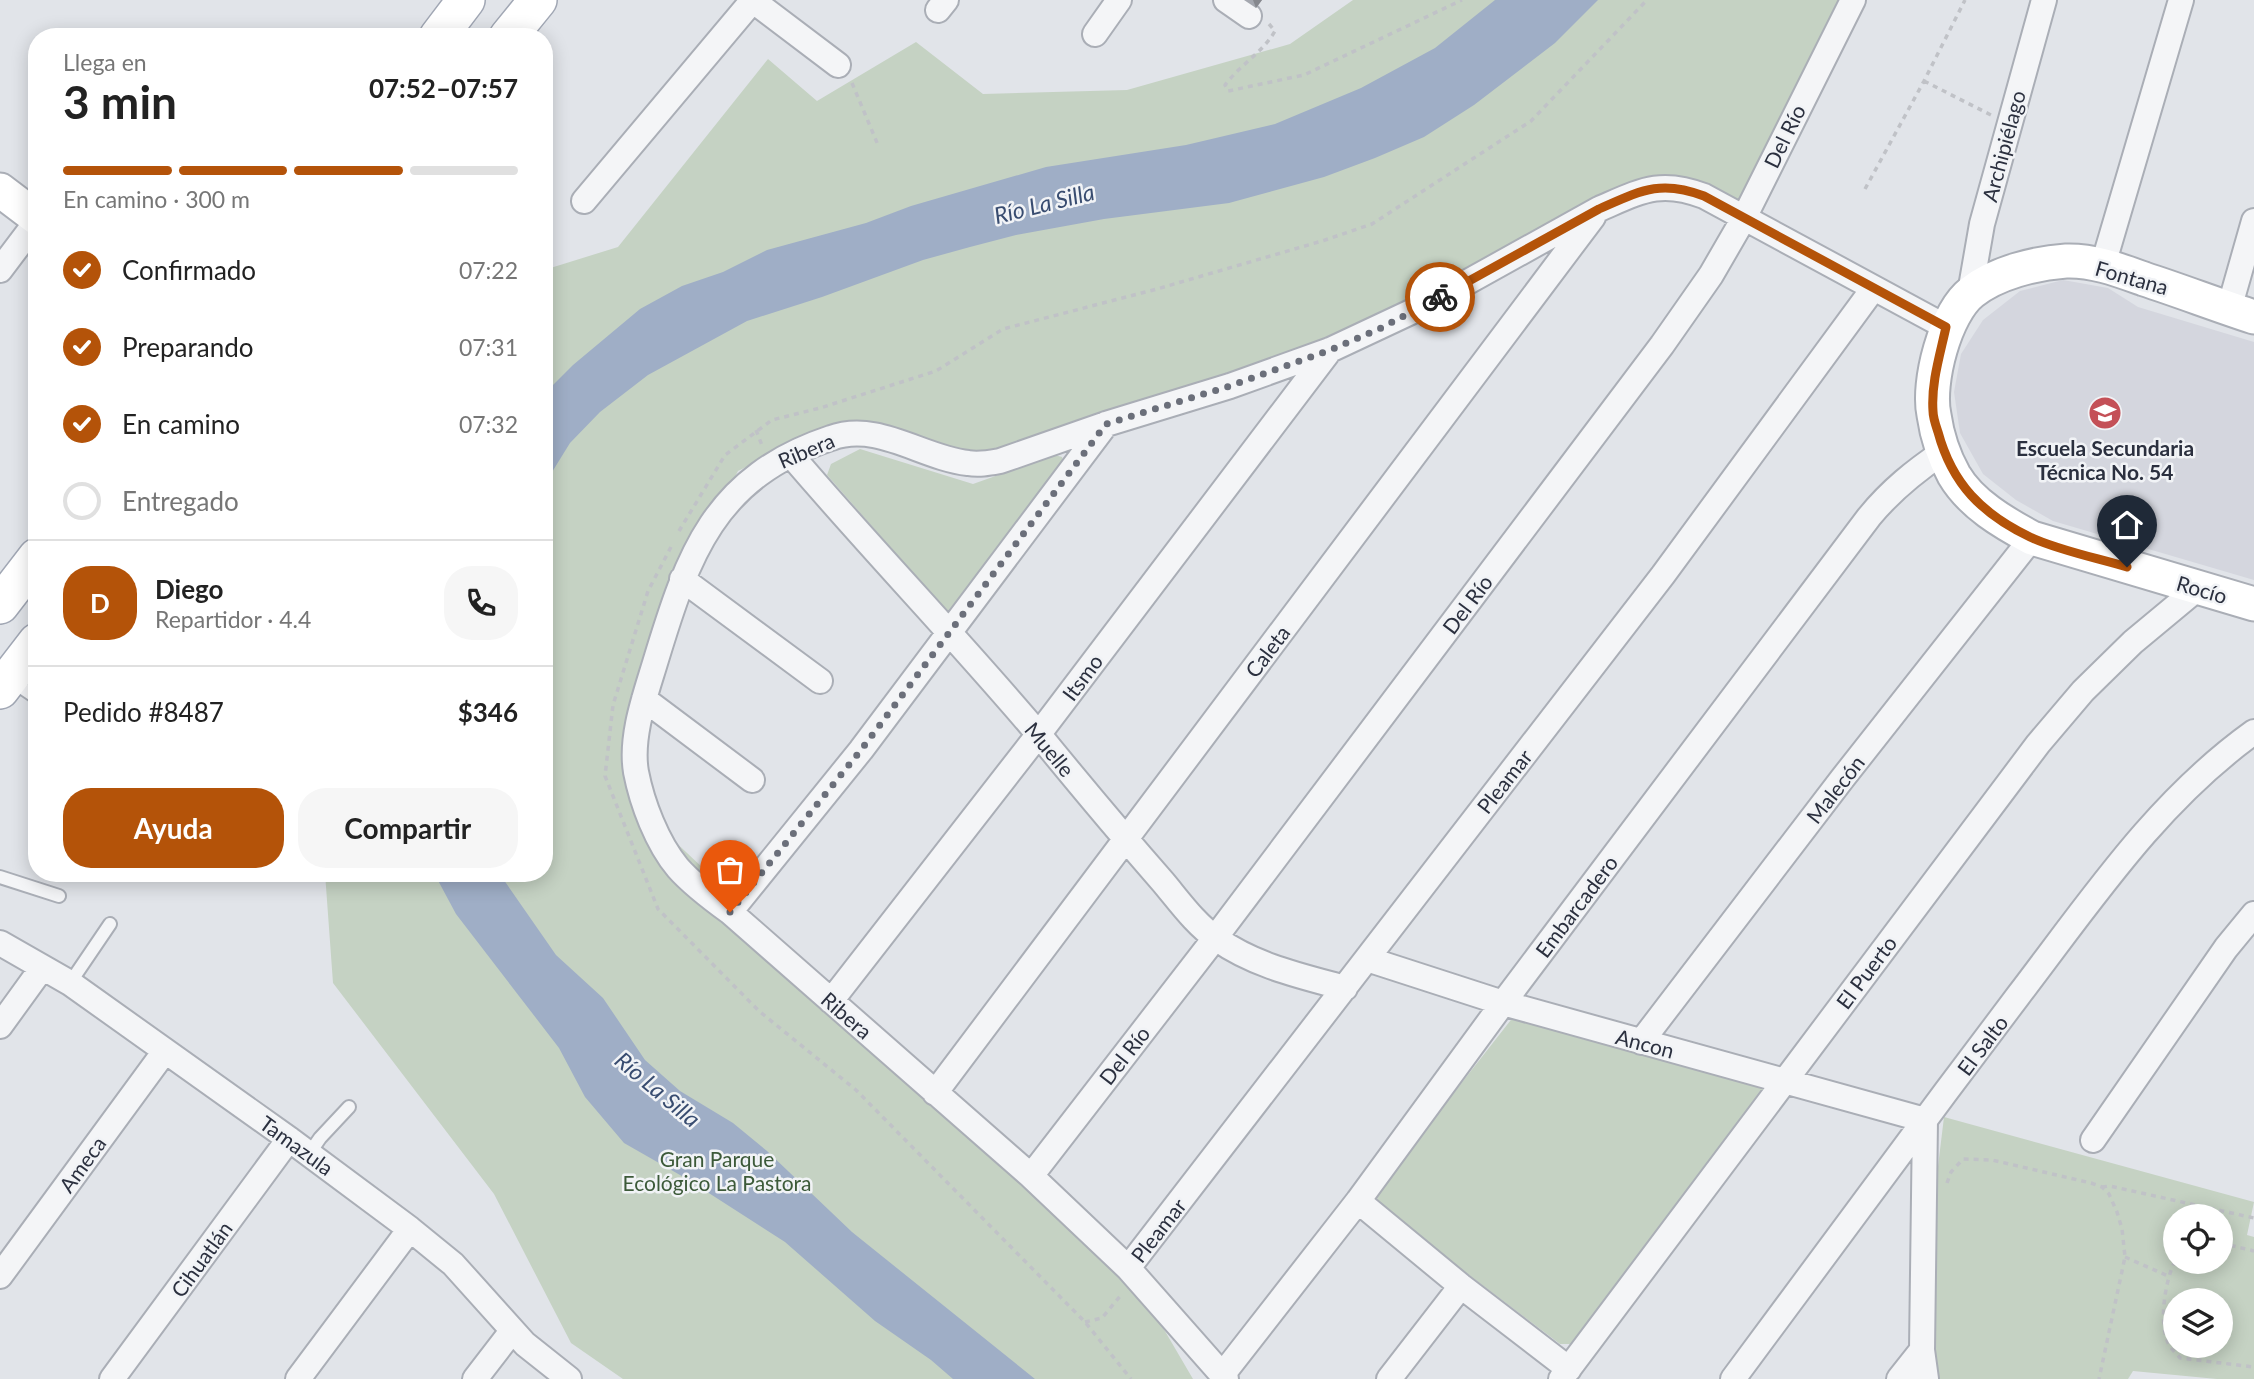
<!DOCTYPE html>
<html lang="es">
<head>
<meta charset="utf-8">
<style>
  body { margin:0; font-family:Lato,sans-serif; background:#f6f6f6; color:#222; height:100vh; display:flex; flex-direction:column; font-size:26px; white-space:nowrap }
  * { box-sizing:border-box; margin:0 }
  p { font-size:23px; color:#767676 }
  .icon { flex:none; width:38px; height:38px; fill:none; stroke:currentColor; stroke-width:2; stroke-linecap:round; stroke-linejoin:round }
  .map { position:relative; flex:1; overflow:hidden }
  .panel { position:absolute; left:28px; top:28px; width:525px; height:854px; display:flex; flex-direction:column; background:#fff; border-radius:28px; box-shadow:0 4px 18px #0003 }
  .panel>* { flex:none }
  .buttons { position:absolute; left:2163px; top:1204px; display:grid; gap:14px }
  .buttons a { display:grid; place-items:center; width:70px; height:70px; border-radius:50%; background:#fff; box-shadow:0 4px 18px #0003; font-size:35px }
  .pin { position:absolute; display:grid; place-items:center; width:60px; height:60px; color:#fff; margin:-72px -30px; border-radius:50% 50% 50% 0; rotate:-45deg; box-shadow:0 0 7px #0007 }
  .pin .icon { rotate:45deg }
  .courier { position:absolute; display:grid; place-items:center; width:70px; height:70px; margin:-35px; border:5px solid #b45309; border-radius:50%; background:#fff; color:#222; box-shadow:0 2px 9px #0007 }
  .summary em { font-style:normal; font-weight:700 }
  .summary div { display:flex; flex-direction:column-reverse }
  .summary { display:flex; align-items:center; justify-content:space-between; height:119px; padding:0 35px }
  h1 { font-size:46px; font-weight:700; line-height:52px }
  .bar { display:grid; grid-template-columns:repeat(4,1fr); gap:10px 7px; align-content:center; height:84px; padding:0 35px }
  .bar i { height:9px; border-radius:5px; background:#e0e0e0 }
  .bar .selected { background:#b45309 }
  .bar p { grid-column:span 4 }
  .line { display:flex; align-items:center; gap:18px; padding:0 35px; border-top:2px solid #e0e0e0 }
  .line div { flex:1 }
  .round { display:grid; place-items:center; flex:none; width:74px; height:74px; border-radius:28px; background:#f6f6f6 }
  ol { padding:0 35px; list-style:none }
  li { display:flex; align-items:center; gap:21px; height:77px }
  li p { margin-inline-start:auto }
  li .icon { padding:7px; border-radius:50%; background:#b45309; color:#fff; stroke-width:4 }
  li:last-child { color:#767676 }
  li i { width:38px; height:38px; border:4px solid #e0e0e0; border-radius:50% }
  .action { display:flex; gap:14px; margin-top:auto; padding:14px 35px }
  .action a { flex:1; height:80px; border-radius:28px; background:#b45309; color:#fff; font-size:28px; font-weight:700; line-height:80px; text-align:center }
  .action a+a { background:#f6f6f6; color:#222 }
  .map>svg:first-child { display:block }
</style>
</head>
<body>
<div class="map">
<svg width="2254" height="1379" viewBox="0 0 2254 1379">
  <rect width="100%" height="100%" fill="#e1e4e9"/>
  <path fill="#d4d6de" d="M2063 280 2108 288 2138 307 2254 342V580L2053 521 2016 500 1983 474 1960 433 1954 392 1961 354 1983 320 2020 291Z"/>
  <path fill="#c5d2c3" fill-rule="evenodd" d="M1353 0H1853L1744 218 1661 186 1428 304 1000 461 891 440 766 457 738 471 682 579 635 748 652 820 1128 1268 1193 1379H623L571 1343 494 1194 333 983 325 873H544V270L618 247 768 59 817 101 916 42 983 94 1127 90 1290 44Z
    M860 449 973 484 1055 455 1062 457 1064 463 959 611H946L827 475 831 464Z
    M1514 1016 1765 1089 1571 1344H1560L1378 1206 1376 1192Z
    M1944 1117 2254 1202 2247 1235 2254 1237V1379H2217L2133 1371 2128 1379H1938L1924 1282ZM2175 1216H2221V1262H2175ZM2175 1300H2221V1346H2175Z"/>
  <path fill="#9faec6" d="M1495 0H1598L1555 43 1474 105 1424 137 1375 158 1324 177 1229 203 1104 219 1016 235 970 247 923 260 822 297 747 321 648 375 600 412 570 443 544 485V394L573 365 640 309 682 286 723 272 767 250 866 223 911 206 1046 167 1186 145 1275 124 1361 88 1435 48Z
    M434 873H499L556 955 603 998 645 1060 680 1091 733 1123 767 1151 852 1232 1035 1379H953L931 1360 875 1321 785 1242 687 1179 624 1143 585 1097 559 1048 456 914Z"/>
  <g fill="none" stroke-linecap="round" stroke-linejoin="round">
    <defs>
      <path id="lane" d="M12 681 37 698
        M0 877 59 896
        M70 983 110 924
        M309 1154 320 1138 349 1107"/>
      <path id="street" d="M752 0 838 65
        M1226 0 1249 16
        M938 10 946 0
        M1095 34 1119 0
        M584 201 753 0
        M2103 265 2181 0
        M0 270 37 221
        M1970 293 1982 224 2044 0
        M2229 309 2254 221
        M791 455C872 550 959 640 1040 736 1080 785 1121 834 1163 882 1179 901 1196 925 1217 939 1255 966 1301 976 1345 988
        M682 579 820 681
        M644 699 752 780
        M730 912 861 750 1106 424
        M0 943 70 983 289 1139 410 1229 453 1264 525 1344 569 1379
        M1367 959 1503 1003 1925 1120 1922 1350 1926 1379
        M831 1001 1038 735 1330 350
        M0 1026 42 968
        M1641 1042 1842 779 2032 538
        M935 1093 1593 217
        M2093 1140 2226 948 2254 914
        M1031 1176 1215 938 1662 345 1711 275 1744 218 1853 0
        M1358 1201 1461 1286 1569 1369
        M1128 1268 1663 575 1873 289
        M0 1276 165 1051
        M1223 1374 1358 1201 1503 1003 1869 517C1891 490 1915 471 1943 452
        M112 1379 289 1139
        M298 1379 410 1229
        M475 1379 512 1331
        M1226 1379 1128 1268 1031 1176 730 912C712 899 693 885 678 868 657 843 642 803 636 772 630 737 645 696 655 663 688 554 714 477 831 438 878 421 922 458 968 463 979 465 989 463 1000 461L1106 424 1230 386 1330 350 1428 304 1599 209C1641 191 1660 179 1704 196L1946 327
        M1389 1379 1461 1286
        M1561 1379 2038 744 2083 691 2133 642 2198 588
        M1733 1379C1827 1251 1922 1123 2018 996 2090 902 2156 802 2254 732
        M1899 1379 1922 1350"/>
      <path id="secondary" d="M0 190 37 218
        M2254 317C2217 305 2181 291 2144 279 2119 270 2093 260 2066 261 2035 263 1996 273 1972 292 1945 313 1927 383 1934 415 1937 436 1944 457 1954 475 1971 504 2004 523 2032 538L2254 604"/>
      <path id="primary" d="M438 37 466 0
        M508 37 538 0
        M0 605 37 557
        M0 690 37 642"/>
    </defs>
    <use href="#lane" stroke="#aaaeb6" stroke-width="16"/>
    <use href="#street" stroke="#aaaeb6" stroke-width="28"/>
    <use href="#secondary" stroke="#aaaeb6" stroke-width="37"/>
    <use href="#primary" stroke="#a1a7b4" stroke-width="40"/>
    <path stroke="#c0c2c7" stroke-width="3.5" stroke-dasharray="5 5" stroke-linecap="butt" d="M1269 24 1275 31C1263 52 1240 65 1225 85L1228 91 1304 75 1462 0
      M1924 81 1991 115
      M852 83 878 145
      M1865 189 1924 81 1965 0
      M756 430 763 448
      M679 531 725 455 772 420 820 408 936 371 1003 329 1157 289 1322 241 1372 224 1531 121 1647 0
      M671 547 648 591 613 705 605 776 658 909 759 1011 856 1090 1085 1322 1131 1379
      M1947 1183 1951 1172 1963 1159 1992 1160 2091 1183 2102 1187 2109 1194 2117 1212 2122 1229 2125 1257 2099 1379
      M2102 1187 2110 1186 2254 1218
      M2221 1243 2254 1251
      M2125 1257 2168 1276
      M2175 1261C2165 1281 2158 1324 2169 1345 2172 1350 2177 1354 2180 1358L2254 1367
      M1085 1322 1102 1318 1121 1295"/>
    <use href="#lane" stroke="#f4f5f7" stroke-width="12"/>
    <use href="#street" stroke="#f4f5f7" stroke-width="24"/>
    <use href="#secondary" stroke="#fff" stroke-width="33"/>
    <use href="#primary" stroke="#fff" stroke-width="37"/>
  </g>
  <path fill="#a4a7af" d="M1244 0H1262L1256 8Z"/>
  <path fill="#86888e" d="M1253 0H1262L1256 8Z"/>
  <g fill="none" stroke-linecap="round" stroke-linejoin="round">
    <path stroke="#6b6f7a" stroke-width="7" stroke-dasharray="0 12.6" d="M730 912 861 750 1106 424 1230 386 1330 350 1381 328 1440 297"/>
    <path stroke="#b45309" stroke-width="9" d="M1440 297 1599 209C1640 191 1660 179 1704 196L1946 327C1940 355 1931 383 1933 411 1933 418 1936 426 1938 432 1952 484 1982 514 2030 537 2057 550 2097 558 2127 567"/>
  </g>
  <defs>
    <symbol id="school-disc" viewBox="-11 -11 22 22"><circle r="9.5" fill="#c45057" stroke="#f1f3f6"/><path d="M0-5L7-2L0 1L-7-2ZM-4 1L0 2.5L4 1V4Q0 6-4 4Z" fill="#fff"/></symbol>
  </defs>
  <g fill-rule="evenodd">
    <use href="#school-disc" x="2086" y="394" width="38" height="38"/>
  </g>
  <g text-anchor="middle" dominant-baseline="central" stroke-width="5" stroke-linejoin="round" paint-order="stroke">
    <g font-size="21" fill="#2b303f" stroke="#f1f3f6">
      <text transform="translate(1784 136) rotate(-64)">Del Río</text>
      <text transform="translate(2003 146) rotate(-75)">Archipiélago</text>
      <text transform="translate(2132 277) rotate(16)">Fontana</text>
      <text transform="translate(806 450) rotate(-23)">Ribera</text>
      <text transform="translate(2202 589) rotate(16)">Rocío</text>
      <text transform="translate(1467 604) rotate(-53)">Del Río</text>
      <text transform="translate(1267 651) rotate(-53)">Caleta</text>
      <text transform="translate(1082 677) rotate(-53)">Itsmo</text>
      <text transform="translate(1050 749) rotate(50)">Muelle</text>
      <text transform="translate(1504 781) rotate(-52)">Pleamar</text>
      <text transform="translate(1835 789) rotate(-52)">Malecón</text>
      <text transform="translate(1576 906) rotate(-53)">Embarcadero</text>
      <text transform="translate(1866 972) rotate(-53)">El Puerto</text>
      <text transform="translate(847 1015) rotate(41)">Ribera</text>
      <text transform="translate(1645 1043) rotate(15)">Ancon</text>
      <text transform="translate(1982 1045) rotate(-53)">El Salto</text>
      <text transform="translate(1124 1055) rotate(-52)">Del Río</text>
      <text transform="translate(297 1145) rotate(36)">Tamazula</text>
      <text transform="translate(82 1164) rotate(-54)">Ameca</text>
      <text transform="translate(1158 1230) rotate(-52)">Pleamar</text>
      <text transform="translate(201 1259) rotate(-54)">Cihuatlán</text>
    </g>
    <g font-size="21" font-weight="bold" fill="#2b303f" stroke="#f1f3f6">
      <text x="2105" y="447">Escuela Secundaria<tspan x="2105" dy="24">Técnica No. 54</tspan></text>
    </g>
    <g font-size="21" fill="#3c5a39" stroke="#f1f3f6">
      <text x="717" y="1158">Gran Parque<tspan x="717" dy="24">Ecológico La Pastora</tspan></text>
    </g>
    <g font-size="23" font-style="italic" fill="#384c70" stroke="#f1f3f6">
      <text transform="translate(1044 203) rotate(-14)">Río La Silla</text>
      <text transform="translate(658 1089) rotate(40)">Río La Silla</text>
    </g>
  </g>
</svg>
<div class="buttons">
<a><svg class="icon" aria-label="locate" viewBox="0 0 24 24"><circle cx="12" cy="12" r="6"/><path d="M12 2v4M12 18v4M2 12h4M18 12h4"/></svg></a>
<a><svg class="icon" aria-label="layers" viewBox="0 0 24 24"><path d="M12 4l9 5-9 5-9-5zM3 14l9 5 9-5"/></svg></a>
</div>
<div class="pin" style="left:730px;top:912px;background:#ea580c"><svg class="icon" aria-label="bag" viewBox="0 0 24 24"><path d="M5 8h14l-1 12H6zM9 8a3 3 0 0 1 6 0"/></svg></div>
<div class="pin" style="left:2127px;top:567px;background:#1f2937"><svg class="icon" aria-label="home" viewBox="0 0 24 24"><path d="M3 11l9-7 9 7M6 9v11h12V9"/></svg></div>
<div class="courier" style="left:1440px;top:297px"><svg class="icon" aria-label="bike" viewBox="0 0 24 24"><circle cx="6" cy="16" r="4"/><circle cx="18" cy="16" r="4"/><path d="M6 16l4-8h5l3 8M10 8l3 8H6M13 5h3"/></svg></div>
<section class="panel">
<div class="summary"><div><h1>3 min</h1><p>Llega en</p></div><em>07:52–07:57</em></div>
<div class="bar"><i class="selected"></i><i class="selected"></i><i class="selected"></i><i></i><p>En camino · 300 m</p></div>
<ol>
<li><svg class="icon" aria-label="check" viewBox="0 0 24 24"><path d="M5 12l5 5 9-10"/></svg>Confirmado<p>07:22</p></li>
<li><svg class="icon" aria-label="check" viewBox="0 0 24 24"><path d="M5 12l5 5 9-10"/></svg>Preparando<p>07:31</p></li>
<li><svg class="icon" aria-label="check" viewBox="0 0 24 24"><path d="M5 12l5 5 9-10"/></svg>En camino<p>07:32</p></li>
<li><i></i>Entregado</li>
</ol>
<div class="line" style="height:126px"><b class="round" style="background:#b45309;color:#fff">D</b><div><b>Diego</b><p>Repartidor · 4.4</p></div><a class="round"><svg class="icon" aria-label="phone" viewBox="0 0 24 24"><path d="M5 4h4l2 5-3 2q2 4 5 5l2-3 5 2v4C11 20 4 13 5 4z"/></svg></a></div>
<div class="line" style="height:91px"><div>Pedido #8487</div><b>$346</b></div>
<div class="action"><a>Ayuda</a><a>Compartir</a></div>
</section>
</div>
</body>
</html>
